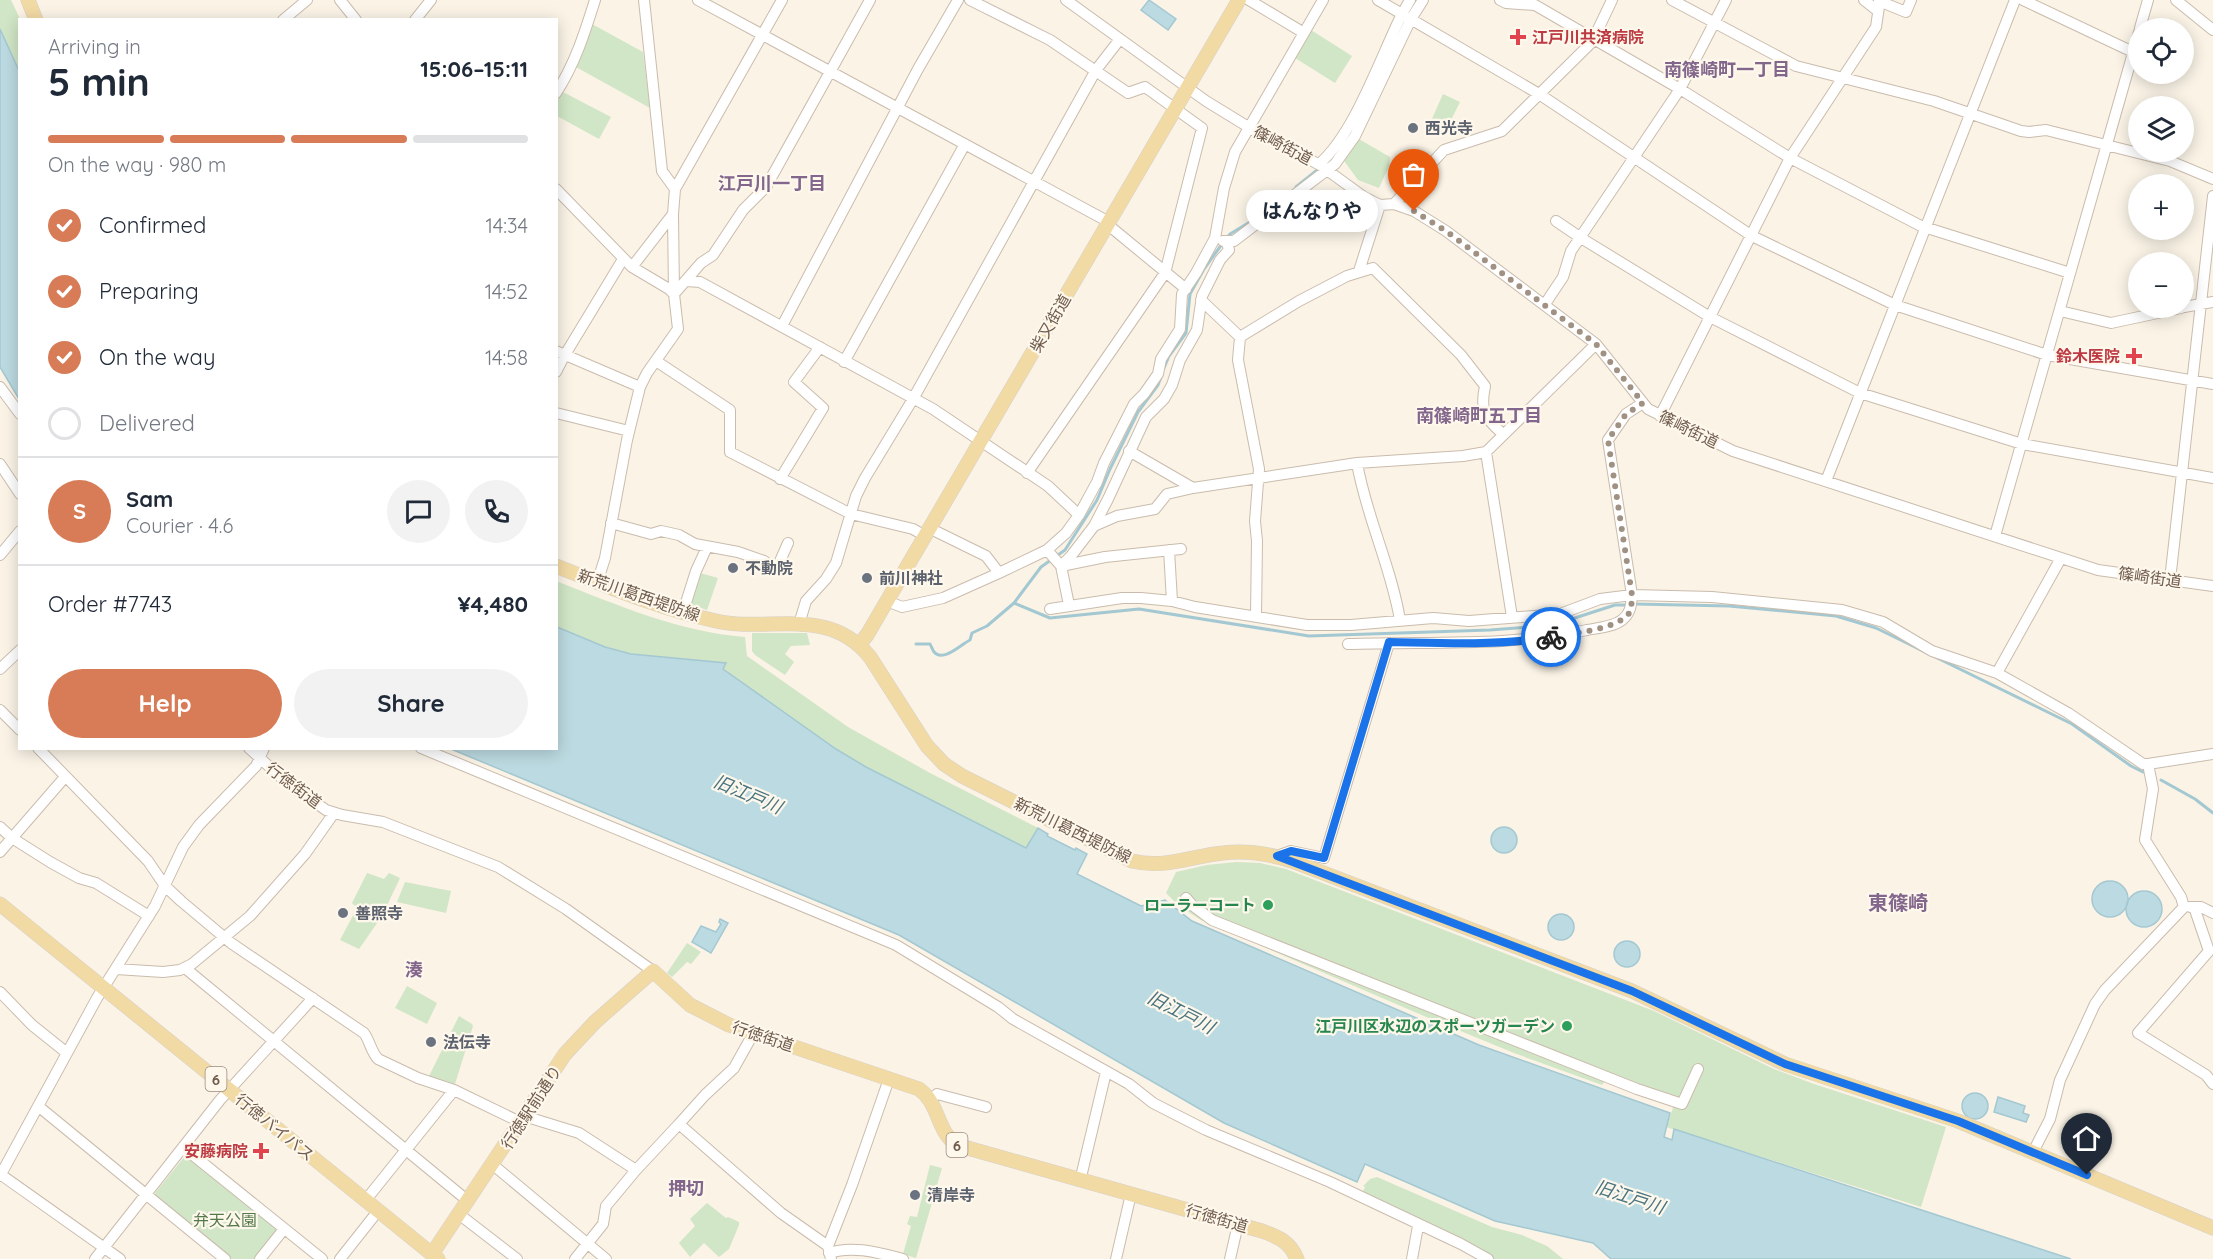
<!DOCTYPE html>
<html lang="en">
<head>
<meta charset="utf-8">
<style>
  body { margin:0; font-family:Quicksand,"Noto Sans JP",sans-serif; background:#f2f2f3; color:#1f2937; height:100vh; display:flex; flex-direction:column; font-size:22px; white-space:nowrap }
  * { box-sizing:border-box; margin:0 }
  p { font-size:20px; color:#747a83 }
  .icon { flex:none; width:33px; height:33px; fill:none; stroke:currentColor; stroke-width:2; stroke-linecap:round; stroke-linejoin:round }
  .map { position:relative; flex:1; overflow:hidden }
  .panel { position:absolute; left:18px; top:18px; width:540px; height:732px; display:flex; flex-direction:column; background:#fff; border-radius:0px; box-shadow:0 3px 15px #0003 }
  .panel>* { flex:none }
  .controls { position:absolute; left:2128px; top:18px; display:grid; gap:12px }
  .controls a { display:grid; place-items:center; width:66px; height:66px; border-radius:50%; background:#fff; box-shadow:0 3px 15px #0003; font-size:30px }
  .pin { position:absolute; display:grid; place-items:center; width:51px; height:51px; color:#fff; margin:-62px -26px; border-radius:50% 50% 50% 0; rotate:-45deg; box-shadow:0 0 6px #0007 }
  .pin .icon { rotate:45deg }
  .courier { position:absolute; display:grid; place-items:center; width:60px; height:60px; margin:-30px; border:4px solid #1a73e8; border-radius:50%; background:#fff; color:#222; box-shadow:0 2px 8px #0007 }
  .bubble { position:absolute; height:42px; border-radius:21px; background:#fff; box-shadow:0 3px 15px #0003; font-size:20px; font-weight:700; line-height:42px; text-align:center }
  .overview em { font-style:normal; font-weight:700 }
  .overview div { display:flex; flex-direction:column-reverse }
  .overview { display:flex; align-items:center; justify-content:space-between; height:102px; padding:0 30px }
  h1 { font-size:39px; font-weight:700; line-height:45px }
  .bar { display:grid; grid-template-columns:repeat(4,1fr); gap:9px 6px; align-content:center; height:72px; padding:0 30px }
  .bar i { height:8px; border-radius:4px; background:#e0e1e3 }
  .bar .on { background:#d77c57 }
  .bar p { grid-column:span 4 }
  .line { display:flex; align-items:center; gap:15px; padding:0 30px; border-top:2px solid #e0e1e3 }
  .line div { flex:1 }
  .round { display:grid; place-items:center; flex:none; width:63px; height:63px; border-radius:32px; background:#f2f2f3 }
  ol { padding:0 30px; list-style:none }
  li { display:flex; align-items:center; gap:18px; height:66px }
  li p { margin-inline-start:auto }
  li .icon { padding:6px; border-radius:50%; background:#d77c57; color:#fff; stroke-width:4 }
  li:last-child { color:#747a83 }
  li i { width:33px; height:33px; border:3px solid #e0e1e3; border-radius:50% }
  .button { display:flex; gap:12px; margin-top:auto; padding:12px 30px }
  .button a { flex:1; height:69px; border-radius:36px; background:#d77c57; color:#fff; font-size:24px; font-weight:700; line-height:69px; text-align:center }
  .button a+a { background:#f2f2f3; color:#1f2937 }
  .map>svg:first-child { display:block }
</style>
</head>
<body>
<div class="map">
<svg width="2213" height="1259" viewBox="0 0 2213 1259">
  <rect width="100%" height="100%" fill="#faf3e6"/>
  <path fill="#d1e6c6" d="M0 0H11L20 19 19 73 0 29Z
    M592 24 643 52 650 108 576 67Z
    M1311 30 1352 56 1335 83 1295 58Z
    M561 91 611 117 599 139 557 116V98Z
    M1443 94 1460 102 1443 136 1427 130Z
    M1357 138 1390 157 1389 166 1379 188 1358 180 1342 158Z
    M700 573 718 578 707 610 689 604Z
    M556 581C617 605 680 632 745 637L747 656 848 727 930 773 1038 828 1026 848 866 767 836 749 722 669 725 663 631 654 605 647 557 627Z
    M752 633H807L810 645 791 646 785 654 794 662 785 675 755 655 752 651Z
    M1236 862 1260 863 1286 869 1654 1011 1774 1069 1814 1084 1946 1127 1921 1207 1666 1127 1673 1108 1671 1105 1605 1081 1602 1085 1514 1053 1424 1016 1201 920 1179 906 1166 893 1176 872 1207 865Z
    M367 873 384 879 389 873 400 878 382 916 359 949 340 940 357 908 352 903Z
    M405 882 451 891 446 913 397 902Z
    M687 943 701 952 691 964 687 962 672 977 667 973Z
    M407 986 437 1003 427 1024 395 1008Z
    M459 1016 472 1024 473 1026 455 1084 429 1076Z
    M185 1156H188L277 1228V1232L256 1259H231L156 1197 155 1193Z
    M930 1165 942 1168 916 1258 903 1254 911 1226 907 1224 910 1216 917 1217Z
    M1377 1177 1492 1227 1522 1235 1547 1246 1563 1259H1494L1406 1212 1362 1193 1365 1187 1363 1186 1370 1179Z
    M707 1203 726 1218 728 1217 739 1222V1225L729 1249 719 1257 704 1243 690 1257 679 1243 695 1226 690 1219Z"/>
  <path fill="#bcdae1" stroke="#a4c8d2" stroke-width="1.5" d="M1149 0 1176 19 1168 30 1141 10Z
    M0 29 20 73 19 399 0 367Z
    M557 627 605 647 631 654 726 663 723 669 836 749 866 767 1026 848 1038 828 1048 834 1047 836 1075 850 1076 848 1087 854 1077 874 1141 906 1165 900 1192 921 1479 1045 1670 1113 1664 1137 1672 1140 1674 1129 2071 1259H1611L1593 1243 1495 1221 1365 1164 1357 1182 1224 1123 899 935 451 749 556 748Z
    M1491 840a13 13 0 1 1 26 0a13 13 0 1 1-26 0Z
    M2092 899a18 18 0 1 1 36 0a18 18 0 1 1-36 0Z
    M2126 909a18 18 0 1 1 36 0a18 18 0 1 1-36 0Z
    M1548 927a13 13 0 1 1 26 0a13 13 0 1 1-26 0Z
    M720 919 728 923 711 953 692 942 701 926 716 932 721 924 719 922Z
    M1614 954a13 13 0 1 1 26 0a13 13 0 1 1-26 0Z
    M1962 1106a13 13 0 1 1 26 0a13 13 0 1 1-26 0Z
    M1998 1097 2025 1106 2023 1113 2029 1115 2026 1122 1994 1112Z"/>
  <g fill="none" stroke-linecap="round" stroke-linejoin="round">
    <path stroke="#a4c8d2" stroke-width="3" d="M1296 187 1321 167
      M1226 239 1230 234 1255 219
      M1164 368 1169 356 1186 333 1190 294 1204 269 1222 244
      M1014 603 1041 567 1065 550 1097 500 1110 469 1138 412 1158 385 1161 377
      M1635 604 1729 606 1836 616 1876 628 2072 724 2131 766 2143 772
      M916 644H930C932 647 932 650 935 653 945 661 960 645 970 640L972 633 987 626 1014 603 1050 618 1139 609 1309 636 1490 630 1553 625 1615 605H1628
      M2161 780 2195 799 2213 813"/>
    <defs>
      <path id="minor" d="M340 0 356 20
        M698 0 1109 222
        M970 0 1050 40 1128 93 1145 87 1202 128 1165 273 1027 473
        M1066 0 1206 101 1250 128 1320 165 1364 197 1380 205 1394 204 1414 211 1446 231 1596 344 1648 409 1733 451 2098 570 2213 586
        M1249 0 1304 33
        M1378 0 1539 94 1752 236 1895 305 2047 355 2213 384
        M1500 0 1506 3 1535 5 1680 89 1790 158 1921 226 2070 273
        M1672 0 1796 66 1934 101 2021 131 2029 132 2046 130 2170 161 2213 179
        M1864 0 1878 11
        M2023 0 2133 52
        M2176 0 2213 30
        M1879 1 1906 12 1911 0
        M283 20 307 0
        M415 20 431 0
        M2140 28 2148 0
        M556 93C575 64 585 32 595 0
        M1319 164C1354 135 1381 56 1402 14L1410 0
        M556 189 632 267 669 289 674 294 701 263 713 255 743 210 766 187 870 0
        M675 189 782 0
        M1394 204 1444 150 1502 131 1592 42 1612 0
        M1556 221 1581 238 1710 317 1860 393 2022 444 2213 478
        M1107 224 1186 289
        M1223 241H1234L1335 164 1355 136 1411 19 1423 0
        M632 267 673 214
        M1359 271 1380 205
        M687 281 700 282 933 409 1048 486 1079 515
        M1201 300 1240 337 1299 301 1347 276 1373 268 1461 355 1485 386C1480 410 1484 418 1503 434
        M1545 304 1563 277 1571 251 1680 89 1726 0
        M2184 307 2213 302
        M2060 311 2111 323 2181 308
        M782 326 918 69 958 0
        M1240 337 1238 360 1259 469 1255 521 1257 541 1256 616
        M556 351 640 387
        M656 361 730 410V452L851 514 913 529 925 536
        M844 362 965 144
        M556 372 563 358 623 259
        M0 387 20 414
        M556 413 629 431
        M1660 416 1790 158 1876 27 1880 0
        M1129 451 1193 488
        M1357 463C1366 516 1391 566 1400 620
        M0 464 20 494
        M780 479 823 408 794 382 820 347
        M1826 481 2015 0
        M611 523 651 534 661 531 679 535 695 544 738 552 764 561 773 568H777L788 543
        M1094 526 1117 516 1155 509 1167 494 1193 488 1357 463 1463 456 1486 452
        M929 528 986 556 999 573
        M1995 536 2139 32
        M1047 550 1061 566 1105 557 1181 549
        M1169 550 1172 601
        M0 555 20 531
        M2170 580 2213 196
        M597 583 605 558 627 440 640 387 647 373 678 329 674 294 673 214 675 189 662 171 644 0
        M887 601 902 607 943 598 999 573 1047 550 1066 533 1079 515 1097 482 1104 463 1134 404 1144 394 1158 374 1161 359 1180 329 1182 294 1196 273 1215 238 1224 188 1235 152 1323 0
        M1069 605 1061 566 1071 556 1094 526 1108 499 1146 417 1164 399 1172 385 1180 360 1197 330 1202 296 1220 260 1229 250 1227 242
        M1050 609 1122 598H1141L1172 601 1195 607 1307 625H1351L1433 618 1469 621 1560 614 1600 599 1632 595 1712 597 1842 610 1883 622 1932 651 1997 673 2068 713 2143 764H2148L2153 789 2145 840 2181 897 2184 907 2105 990 2095 1004 2060 1080 2050 1119 2033 1152
        M683 612 696 571 707 547
        M1512 617 1486 452 1596 344
        M799 624 806 601 826 579 836 563 856 496 865 478 913 399 1096 70 1120 39
        M1348 644C1428 641 1508 647 1587 630 1598 628 1613 627 1622 620 1631 613 1631 605 1632 595L1608 440 1626 414 1643 403
        M0 669 20 650
        M1997 673 2061 558
        M0 710 20 730
        M38 748 148 861 165 886 181 901 231 943 364 1033C370 1041 371 1052 378 1059L418 1078 454 1090 520 1122
        M249 748 286 782 326 810 342 815 383 822 498 867 566 909 653 971
        M421 748 896 945 998 1007 1013 1019 1129 1084 1153 1103 1206 1130 1330 1182 1461 1244 1488 1259
        M2148 764 2213 754
        M0 827 12 838 50 862 79 878 96 883 149 916
        M0 852 65 777
        M1277 856 1291 851 1324 858 1389 643
        M1186 898 1192 905 1212 920 1637 1089 1682 1104 1698 1069
        M2190 907H2201L2213 913
        M2194 907 2209 951 2138 1033 2206 1075 2213 1084
        M185 968 468 1201
        M116 969 163 972 180 970 192 964 250 916 305 854 334 813
        M0 992 32 1025 67 1053
        M930 1100 937 1094 986 1107
        M38 1106 225 1259
        M524 1116 579 1133 636 1170 679 1124 781 1213 828 1246
        M679 1124 705 1095 734 1068 753 1034
        M183 1147 322 1259
        M492 1164 606 1259
        M0 1174 120 1259
        M0 1176 97 998 155 906 183 847 199 825 256 766 264 748
        M1080 1181 1106 1072
        M365 1201 454 1090
        M460 1215 517 1259
        M829 1253C853 1245 879 1253 903 1259
        M95 1259 220 1100 313 998
        M260 1259 284 1229
        M340 1259 378 1211
        M575 1259 603 1224 606 1206 636 1170
        M831 1259 828 1246 852 1185 889 1079
        M1116 1259 1131 1194
        M1230 1259 1238 1224
        M1412 1259 1418 1226"/>
      <path id="major" d="M28 0 36 20
        M556 566C609 587 661 609 716 621 771 633 828 605 870 657L927 746 944 764 962 776 1132 861C1166 869 1191 856 1223 853 1247 850 1270 854 1292 861L1632 991 1785 1064 1958 1121 2213 1228
        M859 645 867 635 1239 0
        M0 904 438 1259
        M432 1254 565 1054 595 1022 653 971 690 1005 729 1025 919 1089C940 1104 936 1131 957 1145L1262 1231C1279 1237 1290 1242 1297 1259"/>
    </defs>
    <use href="#minor" stroke="#cabcad" stroke-width="12"/>
    <use href="#major" stroke="#d7d1cd" stroke-width="15"/>
    <use href="#minor" stroke="#fff" stroke-width="10"/>
    <use href="#major" stroke="#f2daa5" stroke-width="14"/>
  </g>
  <g fill="none" stroke-linecap="round" stroke-linejoin="round">
    <path stroke="#a09183" stroke-width="6" stroke-dasharray="0 10.8" d="M1414 211 1446 231 1596 344 1643 403 1626 414 1608 440 1632 595C1631 599 1632 606 1631 610 1623 629 1570 634 1551 637"/>
    <path stroke="#1a73e8" stroke-width="8" d="M1551 637C1498 646 1443 643 1389 642L1324 858 1291 851 1277 856 1632 991 1785 1064 1958 1121 2087 1175"/>
  </g>
  <g fill="#e0444e" stroke="#fdf7ec" stroke-width="2">
    <path d="M1515 28h6v6h6v6h-6v6h-6v-6h-6v-6h6z"/>
    <path d="M2131 347h6v6h6v6h-6v6h-6v-6h-6v-6h6z"/>
    <path d="M258 1142h6v6h6v6h-6v6h-6v-6h-6v-6h6z"/>
  </g>
  <g fill="#6b7280" stroke="#fdf7ec" stroke-width="2">
    <circle cx="1413" cy="128" r="6"/>
    <circle cx="733" cy="568" r="6"/>
    <circle cx="867" cy="578" r="6"/>
    <circle cx="343" cy="913" r="6"/>
    <circle cx="431" cy="1042" r="6"/>
    <circle cx="915" cy="1195" r="6"/>
  </g>
  <g fill="#2e9e5b" stroke="#fdf7ec" stroke-width="2">
    <circle cx="1268" cy="905" r="6"/>
    <circle cx="1567" cy="1026" r="6"/>
  </g>
  <g text-anchor="middle" dominant-baseline="central" stroke-width="4.5" stroke-linejoin="round" paint-order="stroke">
    <g fill="#fdf7ec" stroke="#9a8a7d" stroke-width="1.5">
      <rect x="205.5" y="1067" width="21" height="24" rx="4.5"/>
      <rect x="946.5" y="1133" width="21" height="24" rx="4.5"/>
    </g>
    <g font-size="15" font-weight="bold" fill="#705c4d">
      <text x="216" y="1079">6</text>
      <text x="957" y="1145">6</text>
    </g>
    <g font-size="16" font-weight="bold" fill="#be3a42" stroke="#fdf7ec" text-anchor="end">
      <text x="1532" y="37" text-anchor="start">江戸川共済病院</text>
      <text x="2120" y="356">鈴木医院</text>
      <text x="248" y="1151">安藤病院</text>
    </g>
    <g font-size="16" font-weight="bold" fill="#5b616d" stroke="#fdf7ec" text-anchor="start">
      <text x="1425" y="128">西光寺</text>
      <text x="745" y="568">不動院</text>
      <text x="879" y="578">前川神社</text>
      <text x="355" y="913">善照寺</text>
      <text x="443" y="1042">法伝寺</text>
      <text x="927" y="1195">清岸寺</text>
    </g>
    <g font-size="16" fill="#705c4d" stroke="#fdf7ec">
      <text transform="translate(1283 145) rotate(28)">篠崎街道</text>
      <text transform="translate(1050 323) rotate(-60)">柴又街道</text>
      <text transform="translate(1689 429) rotate(26)">篠崎街道</text>
      <text transform="translate(2150 577) rotate(8)">篠崎街道</text>
      <text transform="translate(639 595) rotate(19)">新荒川葛西堤防線</text>
      <text transform="translate(294 785) rotate(37)">行徳街道</text>
      <text transform="translate(1073 830) rotate(26)">新荒川葛西堤防線</text>
      <text transform="translate(763 1036) rotate(18)">行徳街道</text>
      <text transform="translate(531 1107) rotate(-57)">行徳駅前通り</text>
      <text transform="translate(275 1127) rotate(39)">行徳バイパス</text>
      <text transform="translate(1217 1218) rotate(16)">行徳街道</text>
    </g>
    <g font-size="16" font-weight="bold" fill="#27864d" stroke="#fdf7ec" text-anchor="end">
      <text x="1256" y="905">ローラーコート</text>
      <text x="1555" y="1026">江戸川区水辺のスポーツガーデン</text>
    </g>
    <g font-size="16" fill="#557a4a" stroke="#fdf7ec">
      <text x="225" y="1220">弁天公園</text>
    </g>
    <g font-size="18" font-weight="bold" fill="#82668c" stroke="#fdf7ec">
      <text x="1727" y="69">南篠崎町一丁目</text>
      <text x="772" y="183">江戸川一丁目</text>
      <text x="1479" y="415">南篠崎町五丁目</text>
      <text x="414" y="969">湊</text>
      <text x="686" y="1188">押切</text>
    </g>
    <g font-size="18" font-style="italic" fill="#497481" stroke="#fdf7ec">
      <text transform="translate(748 794) rotate(23)">旧江戸川</text>
      <text transform="translate(1181 1012) rotate(27)">旧江戸川</text>
      <text transform="translate(1630 1197) rotate(18)">旧江戸川</text>
    </g>
    <g font-size="20" font-weight="bold" fill="#82668c" stroke="#fdf7ec">
      <text x="1898" y="902">東篠崎</text>
    </g>
  </g>
</svg>
<div class="controls">
<a><svg class="icon" aria-label="locate" viewBox="0 0 24 24"><circle cx="12" cy="12" r="6"/><path d="M12 2v4M12 18v4M2 12h4M18 12h4"/></svg></a>
<a><svg class="icon" aria-label="layers" viewBox="0 0 24 24"><path d="M12 4l9 5-9 5-9-5zM3 14l9 5 9-5"/></svg></a>
<a>+</a>
<a>−</a>
</div>
<div class="pin" style="left:1414px;top:211px;background:#ea580c"><svg class="icon" aria-label="bag" viewBox="0 0 24 24"><path d="M5 8h14l-1 12H6zM9 8a3 3 0 0 1 6 0"/></svg></div>
<div class="pin" style="left:2087px;top:1175px;background:#1f2937"><svg class="icon" aria-label="home" viewBox="0 0 24 24"><path d="M3 11l9-7 9 7M6 9v11h12V9"/></svg></div>
<div class="courier" style="left:1551px;top:637px"><svg class="icon" aria-label="bike" viewBox="0 0 24 24"><circle cx="6" cy="16" r="4"/><circle cx="18" cy="16" r="4"/><path d="M6 16l4-8h5l3 8M10 8l3 8H6M13 5h3"/></svg></div>
<div class="bubble" style="left:1246px;top:190px;width:132px">はんなりや</div>
<section class="panel">
<div class="overview"><div><h1>5 min</h1><p>Arriving in</p></div><em>15:06–15:11</em></div>
<div class="bar"><i class="on"></i><i class="on"></i><i class="on"></i><i></i><p>On the way · 980 m</p></div>
<ol>
<li><svg class="icon" aria-label="check" viewBox="0 0 24 24"><path d="M5 12l5 5 9-10"/></svg>Confirmed<p>14:34</p></li>
<li><svg class="icon" aria-label="check" viewBox="0 0 24 24"><path d="M5 12l5 5 9-10"/></svg>Preparing<p>14:52</p></li>
<li><svg class="icon" aria-label="check" viewBox="0 0 24 24"><path d="M5 12l5 5 9-10"/></svg>On the way<p>14:58</p></li>
<li><i></i>Delivered</li>
</ol>
<div class="line" style="height:108px"><b class="round" style="background:#d77c57;color:#fff">S</b><div><b>Sam</b><p>Courier · 4.6</p></div><a class="round"><svg class="icon" aria-label="chat" viewBox="0 0 24 24"><path d="M4 5h16v11H9l-5 4z"/></svg></a><a class="round"><svg class="icon" aria-label="phone" viewBox="0 0 24 24"><path d="M5 4h4l2 5-3 2q2 4 5 5l2-3 5 2v4C11 20 4 13 5 4z"/></svg></a></div>
<div class="line" style="height:78px"><div>Order #7743</div><b>¥4,480</b></div>
<div class="button"><a>Help</a><a>Share</a></div>
</section>
</div>
</body>
</html>
